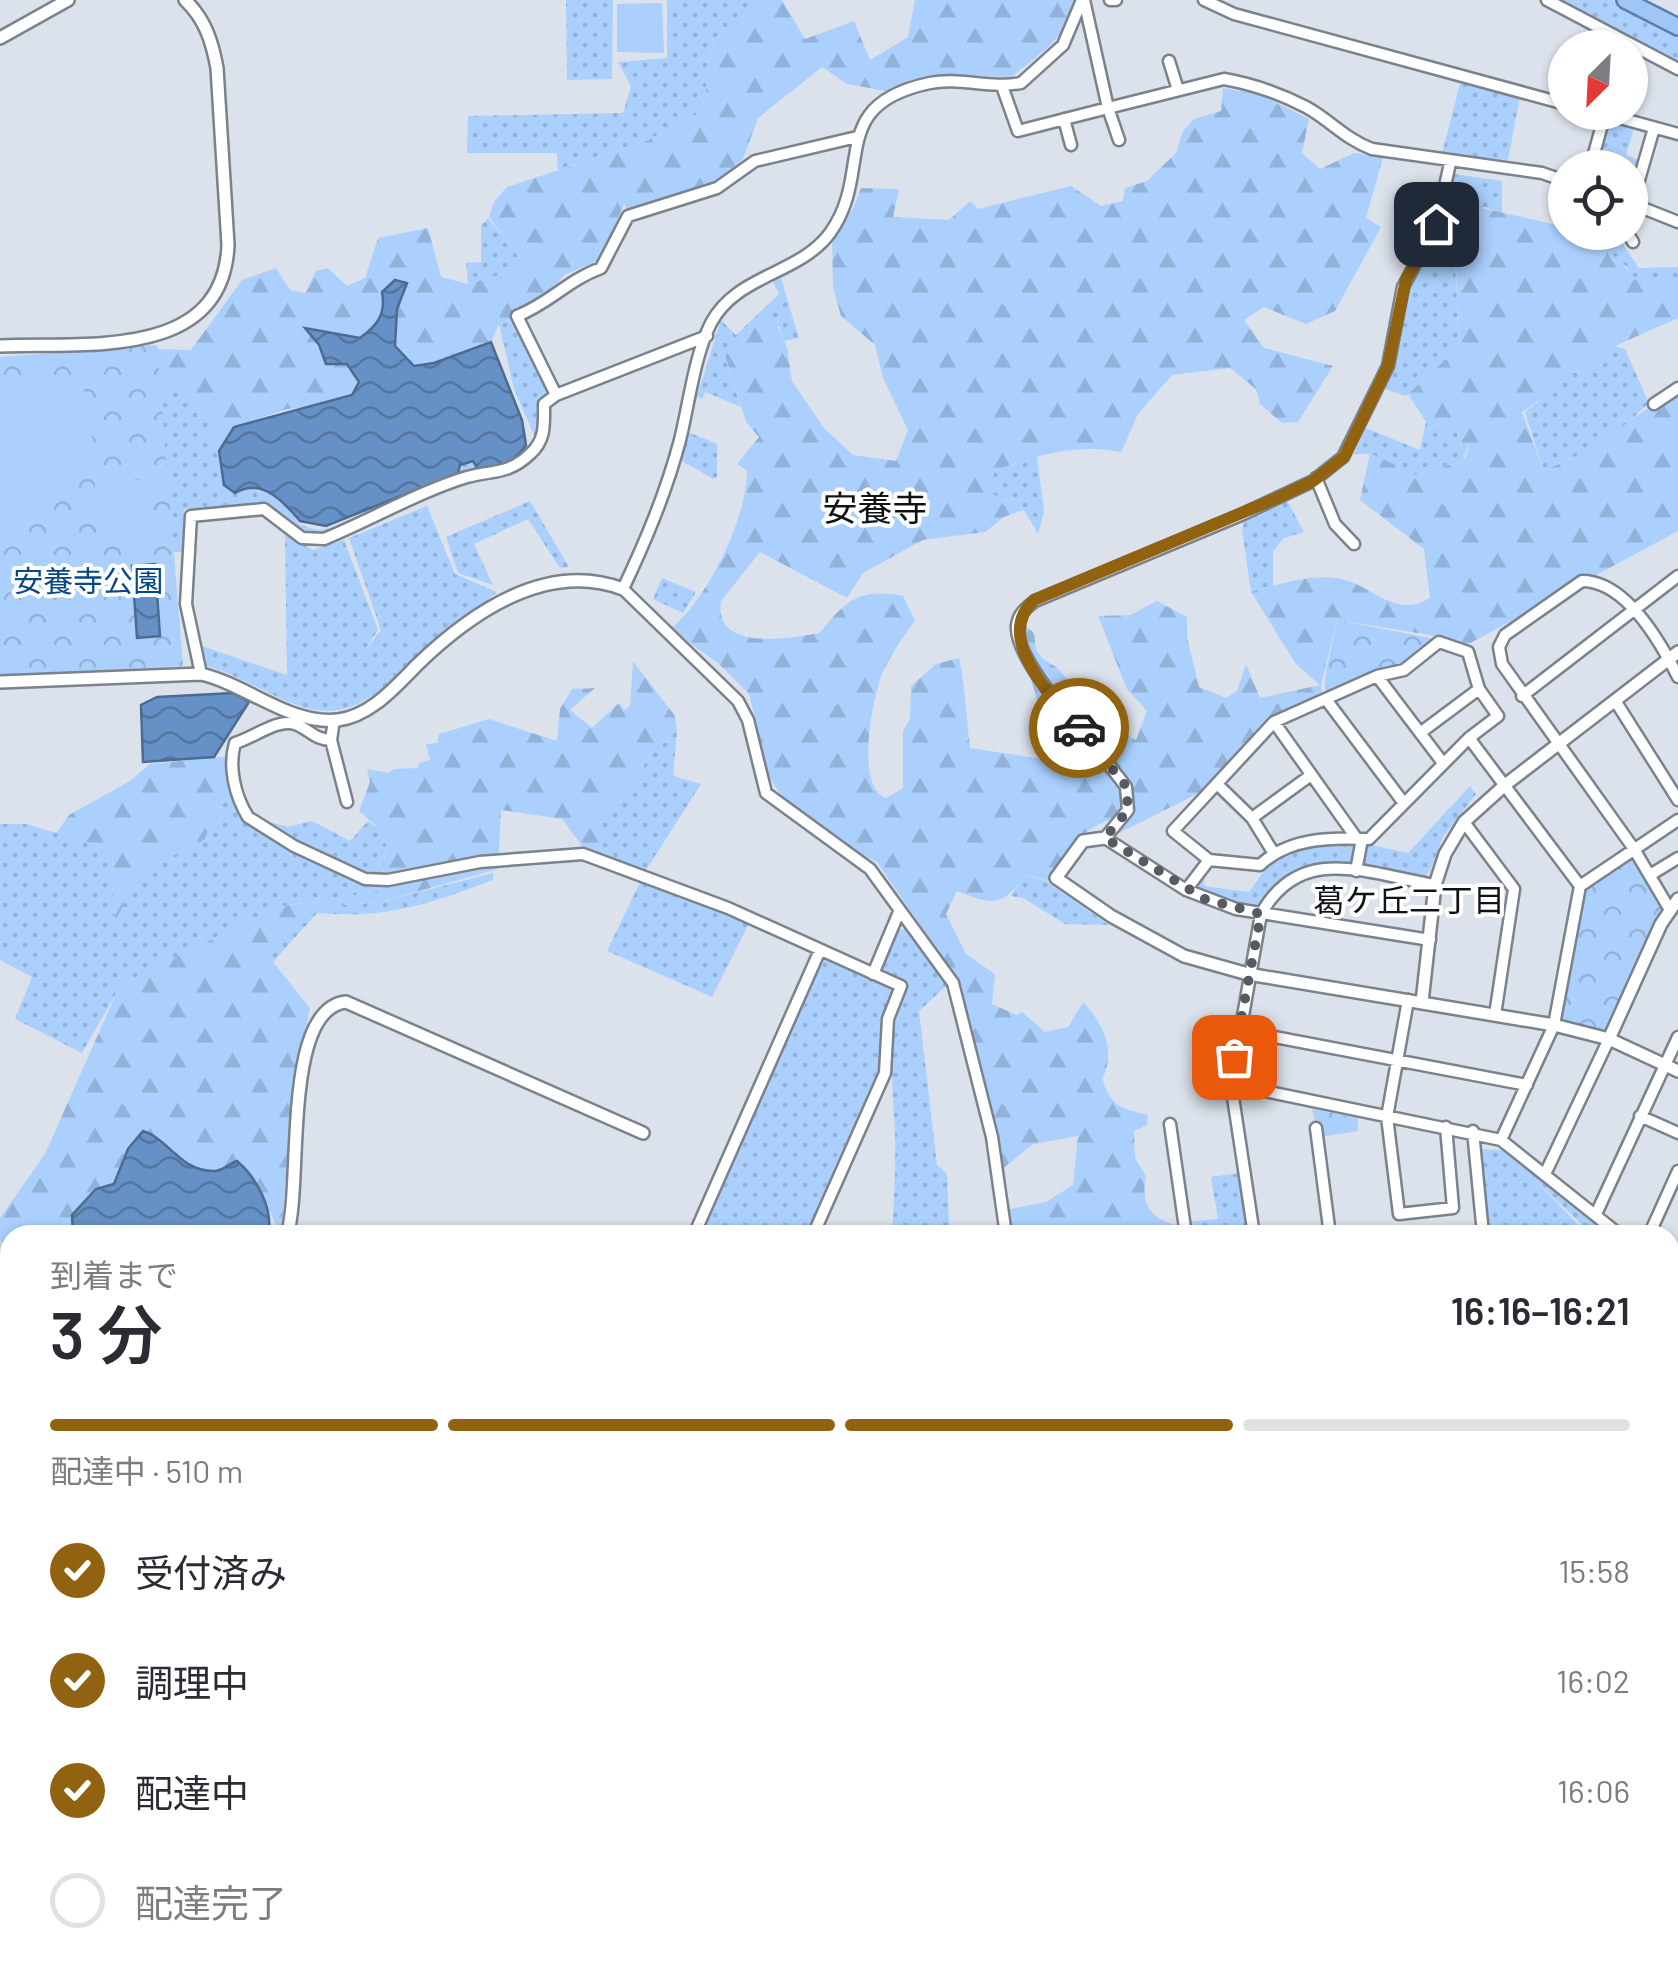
<!DOCTYPE html>
<html lang="ja">
<head>
<meta charset="utf-8">
<style>
  body { margin:0; font-family:Barlow,"Noto Sans JP",sans-serif; background:#f2f2f3; color:#2b2b33; height:100vh; display:flex; flex-direction:column; font-size:38px; white-space:nowrap }
  * { box-sizing:border-box; margin:0 }
  p { font-size:32px; color:#7c7c81 }
  .icon { flex:none; width:55px; height:55px; fill:none; stroke:currentColor; stroke-width:2; stroke-linecap:round; stroke-linejoin:round }
  .map { position:relative; flex:1; overflow:hidden }
  .details { position:absolute; left:0px; top:1225px; width:1680px; height:752px; display:flex; flex-direction:column; background:#fff; border-radius:30px 30px 0 0; box-shadow:0 2px 8px #0004 }
  .details>* { flex:none }
  .needle { width:65px; rotate:204deg }
  .controls { position:absolute; left:1548px; top:30px; display:grid; gap:20px }
  .controls a { display:grid; place-items:center; width:100px; height:100px; border-radius:50%; background:#fff; box-shadow:0 2px 8px #0004; font-size:50px }
  .pin { position:absolute; display:grid; place-items:center; width:85px; height:85px; color:#fff; margin:-42px; border-radius:20px; box-shadow:0 5px 15px #0006 }
  .courier { position:absolute; display:grid; place-items:center; width:100px; height:100px; margin:-50px; border:8px solid #91620f; border-radius:50%; background:#fff; color:#222; box-shadow:0 2px 12px #0007 }
  .summary em { font-style:normal; font-weight:600 }
  .summary div { display:flex; flex-direction:column-reverse }
  .summary { display:flex; align-items:center; justify-content:space-between; height:170px; padding:0 50px }
  h1 { font-size:65px; font-weight:600; line-height:75px }
  .bar { display:grid; grid-template-columns:repeat(4,1fr); gap:15px 10px; align-content:center; height:120px; padding:0 50px }
  .bar i { height:12px; border-radius:8px; background:#e1e1e2 }
  .bar .selected { background:#91620f }
  .bar p { grid-column:span 4 }
  ol { padding:0 50px; list-style:none }
  li { display:flex; align-items:center; gap:30px; height:110px }
  li p { margin-inline-start:auto }
  li .icon { padding:10px; border-radius:50%; background:#91620f; color:#fff; stroke-width:4 }
  li:last-child { color:#7c7c81 }
  li i { width:55px; height:55px; border:5px solid #e1e1e2; border-radius:50% }
  .map>svg:first-child { display:block }
</style>
</head>
<body>
<div class="map">
<svg width="1678" height="1977" viewBox="0 0 1678 1977">
  <defs>
    <pattern id="grass-dots" width="8" height="8" patternUnits="userSpaceOnUse" patternTransform="scale(2.5)"><rect width="8" height="8" fill="#abd0fe"/><path d="M2 2h.1M6 6h.1" fill="none" stroke="#92b2d9" stroke-width="1.8" stroke-linecap="round"/></pattern>
    <pattern id="forest-firs" width="22" height="20" patternUnits="userSpaceOnUse" patternTransform="scale(2.5)"><rect width="22" height="20" fill="#abd0fe"/><path d="M5 1l3.5 6h-7zM16 11l3.5 6h-7z" fill="#92b2d9"/></pattern>
    <pattern id="park-crowns" width="20" height="18" patternUnits="userSpaceOnUse" patternTransform="scale(2.5)"><rect width="20" height="18" fill="#abd0fe"/><path d="M2 6a3 3 0 1 1 6 0M12 15a3 3 0 1 1 6 0" fill="none" stroke="#92b2d9"/></pattern>
    <pattern id="water-waves" width="16" height="10" patternUnits="userSpaceOnUse" patternTransform="scale(2.5)"><rect width="16" height="10" fill="#6691c6"/><path d="M0 5q4-4 8 0t8 0" fill="none" stroke="#5375a0"/></pattern>
  </defs>
  <rect width="100%" height="100%" fill="#dbe2eb"/>
  <path fill="url(#grass-dots)" d="M566 0H613L612 79 567 80Z
    M667 0H759L743 23 715 38 706 71V98L697 114 644 142 558 170 557 153H467L468 116 623 113 631 86 618 62 667 58Z
    M1548 0H1613L1678 38V68Z
    M1461 80 1520 96 1508 160 1442 153Z
    M1609 122 1634 128 1626 155 1642 161 1632 193 1630 168H1596Z
    M1454 174 1502 181V213L1485 207 1452 215 1460 346 1406 396 1385 389 1395 365 1408 281 1433 251 1452 207Z
    M488 218 521 259 514 271 468 284 466 263 481 262V225Z
    M1578 233H1615L1639 268 1678 267V280H1635L1626 266Z
    M780 275 799 338 784 341 779 326 725 355 741 407 705 392 702 399 697 396 721 320 736 335 779 294 770 276Z
    M511 319 549 387 547 396 541 399 540 437H535L514 389 499 324Z
    M1615 346 1625 349 1649 403 1603 446 1543 470 1525 412 1541 399 1562 370 1588 373Z
    M176 382 211 426 224 486C265 492 276 488 300 525L318 530 339 527 458 473 459 465 473 461 479 471 463 473 323 537 302 533 268 503 184 509V552H163L146 417Z
    M1426 422 1458 433 1465 460 1416 475 1370 454H1354L1366 428 1420 450Z
    M686 431 717 444V477L713 479 679 459Z
    M1037 456 1044 512 1038 534 1024 510 990 493 994 471Z
    M1285 497 1304 532 1284 538 1273 551V586L1251 592 1242 529 1245 519Z
    M530 501 569 567 560 568 528 519 474 544 493 585 458 573 446 537Z
    M427 506 455 574 497 592C464 619 381 701 344 709 332 712 318 711 306 708 272 698 242 676 207 666L202 646 287 675 285 533 313 550 344 540 378 630 363 653 381 630 349 538Z
    M662 578 696 592 683 613 653 599Z
    M677 731 673 776 701 784 646 870 586 851 599 844 600 816 625 797 656 745Z
    M232 785 240 813 287 827 312 821 350 841 368 821 387 834 381 891 277 907 121 985 82 1053 15 1019 32 977 0 960V824H26L112 849 115 919 141 872 204 840Z
    M1470 786 1476 794 1443 837 1430 871 1422 878 1362 867 1367 844 1408 853Z
    M1355 845 1352 866C1310 858 1284 871 1260 906L1236 904 1195 889 1196 880 1206 872 1203 886 1249 892 1270 863 1314 846Z
    M493 873V880C429 904 387 919 317 913L273 962 269 957 305 908 380 902Z
    M644 874 751 919 712 997 607 951Z
    M1024 874 1046 881 1109 925 1065 924 1023 898 1011 896Z
    M907 929 946 986 919 1011 937 1165 947 1174 949 1225 942 1235H892C894 1201 896 1166 895 1132 892 1075 886 1037 907 983L882 969 898 930Z
    M826 958 893 989 883 1016 881 1075 808 1235H698L820 959Z
    M1481 1149 1505 1150 1608 1235H1593L1534 1179 1588 1235H1474L1489 1232Z
    M1240 1173 1250 1235H1187L1186 1222 1218 1219 1211 1177Z
    M0 1296 10 1300V1482L0 1507Z
    M1029 1968H1099L1107 1977H1035Z"/>
  <path fill="url(#forest-firs)" d="M759 0H782L805 39 854 21 870 60 908 37 915 0H1075C1074 32 1034 59 1011 77L940 74 891 92 847 84 822 67 758 118 743 159 715 183 627 209 624 204 601 259 564 275 543 304 512 312 511 319 499 324 491 342 434 363 414 366 395 346 397 309 407 284 395 280 376 326 359 338 307 328 326 363 347 364 358 384 353 395 322 406 287 409 234 427 219 451 224 485 211 426 176 382 146 417 152 349 191 350 242 280 276 268 290 290 305 293 316 271 328 268 347 286 365 278 378 238 428 228 441 277 468 284 514 271 520 259 489 217 494 202 507 187 644 142 697 114 706 98V71L715 38 743 23Z
    M1223 88 1261 95 1309 119 1302 153 1320 169 1354 153 1383 157 1366 218 1381 227 1335 311 1306 324 1264 307 1244 320 1264 348 1333 366 1298 422 1282 423 1260 404 1257 390 1230 368 1172 375 1138 414 1121 452C1076 443 1037 455 994 471L991 493 1024 510 1004 517 985 532 923 540 863 573 847 598 760 552 721 601C713 653 791 638 820 633 846 600 859 588 903 596L915 621C903 637 890 655 882 674 872 700 855 788 886 798L903 788V731L910 719 911 686 936 664 959 658C966 691 966 716 970 748L1055 761 1024 655 1023 624 1034 633 1036 650 1043 659 1056 667 1109 724 1136 740 1147 711 1127 689 1098 616 1130 615 1157 601 1187 617V637L1199 687 1226 698 1237 691 1246 664 1260 698 1320 685 1296 664 1251 592C1281 584 1320 570 1351 582 1379 593 1399 617 1430 598L1424 549 1360 500 1370 453 1416 475 1465 460 1470 441 1464 456 1458 433 1426 422 1408 394 1460 346 1453 215 1482 208 1565 227V232C1590 233 1622 259 1635 280L1678 278V318L1615 346 1588 373 1562 370 1541 399 1522 412 1543 470C1596 453 1631 416 1678 389V531L1463 647 1430 635 1337 620 1321 685 1323 700 1270 722 1217 784 1115 835 1109 820C1077 833 1064 851 1048 881L1025 874C1003 908 993 905 957 891L946 914 966 954 995 974 992 1004 1017 1015 1022 1012 1045 1032 1068 1027 1083 1002C1103 1023 1117 1052 1102 1079 1112 1108 1121 1108 1148 1115L1147 1125 1134 1131 1135 1158 1146 1176C1140 1205 1152 1221 1181 1226L1186 1235H1013L1005 1210 1046 1202 1073 1185 1078 1136 1033 1144 1000 1171 966 1032 962 986 877 862 826 836 789 808 761 764 762 747 749 694 718 663 670 629C707 601 748 516 747 470L737 464 759 437 746 422 725 355 770 311 787 347 792 381 823 427 853 455 896 461 908 430 883 378 875 345 841 316 833 287 832 236 853 209 861 188 899 189 893 217 949 220 970 201 978 209 1071 186 1101 206 1123 201 1125 188 1147 181 1176 153 1183 131 1194 119 1221 111Z
    M633 661 675 716 677 731 656 745 625 797 600 816V844L586 851 562 819 501 810 498 869 380 902 305 908 269 957 310 1008 294 1085 281 1235 264 1200 180 1235H10L8 1255 0 1240V1218L45 1154 120 985 277 907 381 891 387 835 359 811 370 782 367 769 388 773 394 769 418 768 419 763 430 760 426 744 437 743 439 734 489 719 557 741 560 709 572 689 595 688 570 710 592 728 619 703 624 710 630 706Z
    M231 756 232 785 204 840 141 872 115 921 112 849 56 833 69 815 130 781 150 764Z
    M0 1668 10 1679V1781L0 1774Z
    M96 1968H208L203 1977H105Z
    M355 1968H442L479 1977H354Z
    M524 1968H636L639 1977H521Z
    M795 1968H1028L1035 1977H802Z
    M1489 1968H1627L1626 1973 1609 1977H1485Z
    M1096 1969V1968H1265L1257 1977H1103Z"/>
  <path fill="url(#park-crowns)" d="M157 345 183 666 0 677V357Z
    M1337 620 1435 639 1404 670 1325 703V677Z
    M1631 856 1664 912 1654 923 1609 1026 1604 1030 1565 1021 1561 1015 1586 891Z
    M1312 1109 1358 1118V1131L1319 1137Z"/>
  <path fill="#abd0fe" d="M662 3 664 53 617 52V4Z
    M0 379 79 382C110 426 87 478 43 505 33 512 16 513 4 517L0 516Z
    M149 479 151 532 97 534 95 481Z"/>
  <path fill="url(#water-waves)" stroke="#4c6b91" stroke-width="2.5" d="M395 280 407 283 397 309 395 346 414 366 434 363 491 342 522 420 526 445C515 462 498 469 479 471L473 461 460 465 458 473 326 526 300 521C285 503 262 477 235 493L224 485 219 451 234 427 352 395 359 382 347 364H326L319 345 305 328 360 338C378 325 386 314 382 292Z
    M155 564 160 636 137 638 132 566Z
    M233 693 249 702 214 757 143 762 141 705 157 697Z
    M143 1131C168 1138 180 1172 215 1171 225 1170 230 1163 237 1161 257 1178 274 1210 268 1235H73L72 1215 96 1189 114 1184 128 1149Z"/>
  <g fill="none" stroke-linecap="round" stroke-linejoin="round">
    <path stroke="#4c6b91" stroke-width="2.5" d="M1670 1391 1678 1385"/>
    <defs>
      <path id="minor" d="M1084 0 1108 108 1224 79C1252 84 1281 94 1306 107 1330 120 1345 139 1372 149L1542 173 1565 181
        M1110 0H1116
        M1204 0 1234 14 1565 104
        M1547 0 1678 69
        M1169 61 1178 90
        M1002 86 1018 131 1108 108 1119 140
        M1598 112 1678 134
        M1064 119 1071 145
        M1590 168 1605 114
        M1630 203 1678 222
        M1632 204 1654 128
        M1627 232 1633 242
        M556 395 517 316C550 303 568 280 601 268L628 216 717 188 755 161 857 137
        M1654 404 1678 388
        M1316 478 1335 524 1354 544
        M1439 642 1468 652 1479 689 1498 716 1469 738 1369 839C1331 837 1288 838 1260 865L1209 860 1173 831 1274 722 1377 676 1404 670Z
        M201 674 186 604 191 516 264 509 302 538 324 539C368 521 423 490 467 477 492 470 508 475 530 454 546 440 544 424 544 404L556 395 707 336
        M1377 676 1443 763
        M1522 696 1678 576
        M1328 702 1403 802
        M1616 702 1678 800
        M334 720 331 740C315 740 309 729 295 724 278 718 253 738 235 743 228 767 235 796 248 817L294 846 365 879 388 880 480 862 583 854 728 908 901 986 888 1019 885 1073 813 1235
        M1274 722 1357 839
        M1420 733 1479 689
        M1469 738 1580 886
        M331 740 347 802
        M1217 784 1252 818 1273 852
        M1252 818 1311 775
        M1464 822 1514 889 1495 1015
        M1356 871 1362 839
        M1650 875 1678 858
        M1186 890 1209 860
        M1670 910 1634 849 1502 664 1499 647 1505 635 1582 581C1626 581 1661 643 1678 677
        M1430 940 1236 909 1186 890 1105 838 1128 810 1126 787C1102 752 1013 664 1017 625 1019 613 1026 608 1035 601L1241 515 1313 481 1343 457 1388 366 1403 287 1437 223 1450 163
        M873 974 899 912
        M1408 1000 1387 1117 1399 1214 1453 1208 1446 1127
        M1238 1030 1527 1085
        M1231 1084 1501 1140 1620 1235
        M1640 1116 1678 1133
        M1170 1124 1186 1235
        M1316 1128 1330 1235
        M1473 1131 1483 1234 1475 1235
        M1501 1140 1554 1025 1580 886 1678 820
        M1545 1174 1609 1039
        M1596 1214 1678 1037
        M694 1235 820 950
        M1006 1235 992 1137 953 983 870 869 766 793 748 720 738 701 623 589C646 540 666 493 680 440 689 404 694 357 711 323 737 274 799 275 830 233 875 170 825 105 930 83 959 77 991 89 1021 83L1063 45 1082 0
        M1254 1235 1231 1084 1261 914C1301 842 1368 874 1435 885
        M1649 1235 1678 1171
        M1670 1280 1678 1288
        M1670 1543 1678 1539
        M6 1569 10 1570
        M0 1823 10 1853
        M0 1922 10 1912
        M89 1968 99 1977
        M339 1977 346 1968"/>
      <path id="tertiary" d="M0 38 68 0
        M0 346C83 342 223 362 228 245L217 68C212 41 205 19 185 0
        M0 682 201 674C248 685 289 725 338 720 371 716 396 686 418 664 471 613 546 560 623 589
        M1105 838 1083 841 1056 878 1111 916 1184 956 1248 974 1554 1025 1609 1039 1678 1071
        M1422 1002 1435 885 1445 854 1464 822 1505 785 1678 652
        M1609 1039 1661 924 1678 899
        M287 1235C303 1186 281 1009 346 1002L643 1133
        M0 1282 10 1286
        M1670 1464 1678 1448
        M735 1968 738 1977
        M1369 1977 1386 1968
        M1637 1977 1638 1968"/>
      <path id="trunk" d="M1625 0 1678 27"/>
    </defs>
    <use href="#minor" stroke="#7b828a" stroke-width="15"/>
    <use href="#tertiary" stroke="#7b828a" stroke-width="16"/>
    <use href="#trunk" stroke="#5d7ea6" stroke-width="20"/>
    <use href="#minor" stroke="#fff" stroke-width="10"/>
    <use href="#tertiary" stroke="#fff" stroke-width="11"/>
    <use href="#trunk" stroke="#9fc6f6" stroke-width="15"/>
  </g>
  <g fill="none" stroke-linecap="round" stroke-linejoin="round">
    <path stroke="#575b61" stroke-width="10" stroke-dasharray="0 18" d="M1079 728 1126 786 1128 810 1105 838 1205 899 1261 914 1234 1057"/>
    <path stroke="#91620f" stroke-width="12" d="M1079 728C1052 697 993 638 1034 600L1277 498 1313 481 1344 457 1388 366 1406 280 1436 224"/>
  </g>
  <g text-anchor="middle" dominant-baseline="central" stroke-width="8" stroke-linejoin="round" paint-order="stroke">
    <g font-size="30" fill="#074787" stroke="#fff">
      <text x="88" y="580">安養寺公園</text>
    </g>
    <g font-size="32" fill="#101316" stroke="#fff">
      <text x="1409" y="899">葛ケ丘二丁目</text>
    </g>
    <g font-size="35" fill="#101316" stroke="#fff">
      <text x="875" y="507">安養寺</text>
    </g>
  </g>
</svg>
<div class="controls">
<a><svg class="needle" viewBox="-14 -14 28 28"><path d="M0-13l5 13h-10z" fill="#e53935"/><path d="M0 13l5-13h-10z" fill="#7c7c81"/></svg></a>
<a><svg class="icon" aria-label="locate" viewBox="0 0 24 24"><circle cx="12" cy="12" r="6"/><path d="M12 2v4M12 18v4M2 12h4M18 12h4"/></svg></a>
</div>
<div class="pin" style="left:1234px;top:1057px;background:#ea580c"><svg class="icon" aria-label="bag" viewBox="0 0 24 24"><path d="M5 8h14l-1 12H6zM9 8a3 3 0 0 1 6 0"/></svg></div>
<div class="pin" style="left:1436px;top:224px;background:#1f2937"><svg class="icon" aria-label="home" viewBox="0 0 24 24"><path d="M3 11l9-7 9 7M6 9v11h12V9"/></svg></div>
<div class="courier" style="left:1079px;top:728px"><svg class="icon" aria-label="car" viewBox="0 0 24 24"><path d="M5 17H2v-5l4-1 3-4h7l3 4 3 1v5h-3M9 17h6M6 11h13"/><circle cx="7" cy="17" r="2"/><circle cx="17" cy="17" r="2"/></svg></div>
<section class="details">
<div class="summary"><div><h1>3 分</h1><p>到着まで</p></div><em>16:16–16:21</em></div>
<div class="bar"><i class="selected"></i><i class="selected"></i><i class="selected"></i><i></i><p>配達中 · 510 m</p></div>
<ol>
<li><svg class="icon" aria-label="check" viewBox="0 0 24 24"><path d="M5 12l5 5 9-10"/></svg>受付済み<p>15:58</p></li>
<li><svg class="icon" aria-label="check" viewBox="0 0 24 24"><path d="M5 12l5 5 9-10"/></svg>調理中<p>16:02</p></li>
<li><svg class="icon" aria-label="check" viewBox="0 0 24 24"><path d="M5 12l5 5 9-10"/></svg>配達中<p>16:06</p></li>
<li><i></i>配達完了</li>
</ol>
</section>
</div>
</body>
</html>
